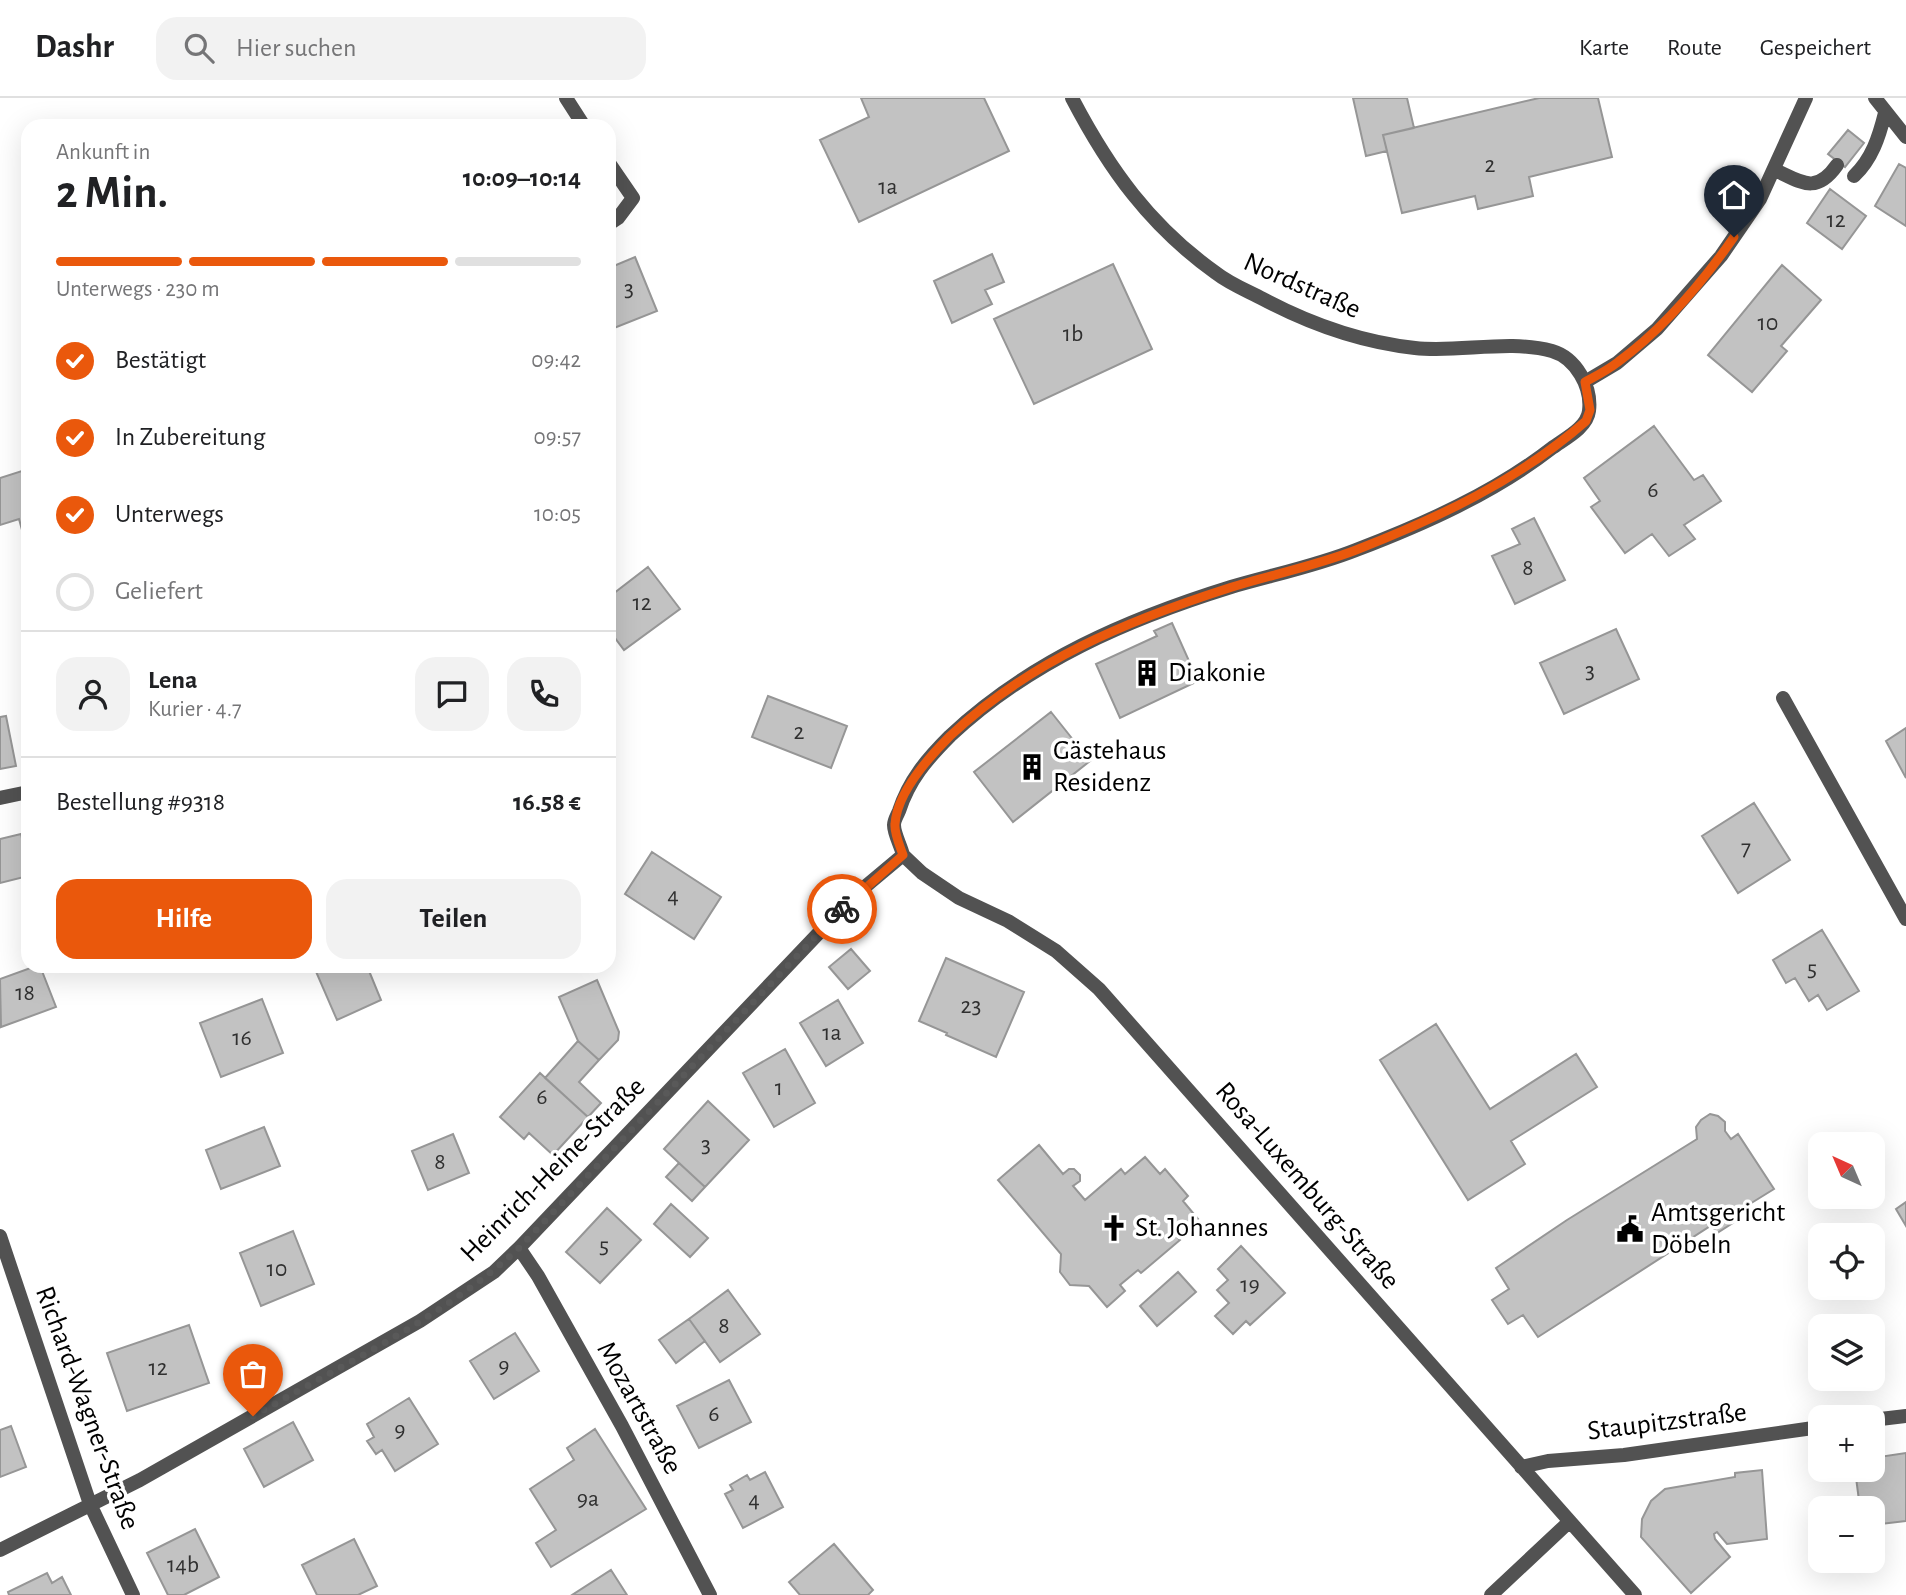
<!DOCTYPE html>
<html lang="de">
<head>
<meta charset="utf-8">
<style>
  body { margin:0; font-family:"Alegreya Sans",sans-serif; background:#f2f2f2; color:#202124; height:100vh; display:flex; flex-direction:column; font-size:26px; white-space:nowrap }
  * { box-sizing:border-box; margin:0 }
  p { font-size:23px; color:#757577 }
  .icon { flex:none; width:38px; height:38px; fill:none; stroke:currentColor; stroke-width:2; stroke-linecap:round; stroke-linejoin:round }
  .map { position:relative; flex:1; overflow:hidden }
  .drawer { position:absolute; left:21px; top:21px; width:595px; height:854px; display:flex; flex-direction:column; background:#fff; border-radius:21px; box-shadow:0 7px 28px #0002 }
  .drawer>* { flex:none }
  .needle { width:46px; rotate:316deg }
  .fabs { position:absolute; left:1808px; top:1034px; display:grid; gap:14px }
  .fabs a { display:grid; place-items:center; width:77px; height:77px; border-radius:14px; background:#fff; box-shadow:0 7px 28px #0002; font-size:35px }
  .pin { position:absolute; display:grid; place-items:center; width:60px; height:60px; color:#fff; margin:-72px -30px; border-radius:50% 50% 50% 0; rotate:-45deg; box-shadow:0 0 7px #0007 }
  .pin .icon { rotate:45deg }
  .courier { position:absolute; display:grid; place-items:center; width:70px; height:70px; margin:-35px; border:5px solid #ea580c; border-radius:50%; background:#fff; color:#222; box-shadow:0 2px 9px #0007 }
  .overview em { font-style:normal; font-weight:700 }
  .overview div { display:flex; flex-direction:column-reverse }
  .overview { display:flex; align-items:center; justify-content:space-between; height:119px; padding:0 35px }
  h1 { font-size:46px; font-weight:700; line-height:52px }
  .bar { display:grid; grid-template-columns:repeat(4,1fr); gap:10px 7px; align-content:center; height:84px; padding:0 35px }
  .bar i { height:9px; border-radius:5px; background:#e0e0e0 }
  .bar .selected { background:#ea580c }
  .bar p { grid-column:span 4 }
  .line { display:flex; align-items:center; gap:18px; padding:0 35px; border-top:2px solid #e0e0e0 }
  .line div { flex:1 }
  .round { display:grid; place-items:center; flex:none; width:74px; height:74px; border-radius:21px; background:#f2f2f2 }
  ol { padding:0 35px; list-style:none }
  li { display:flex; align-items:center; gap:21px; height:77px }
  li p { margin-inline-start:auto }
  li .icon { padding:7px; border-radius:50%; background:#ea580c; color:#fff; stroke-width:4 }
  li:last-child { color:#757577 }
  li i { width:38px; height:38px; border:4px solid #e0e0e0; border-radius:50% }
  .cta { display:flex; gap:14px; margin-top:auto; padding:14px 35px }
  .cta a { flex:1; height:80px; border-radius:21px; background:#ea580c; color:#fff; font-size:28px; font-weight:700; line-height:80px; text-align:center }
  .cta a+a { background:#f2f2f2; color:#202124 }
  header { display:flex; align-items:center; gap:42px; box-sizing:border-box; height:98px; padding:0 35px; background:#fff; border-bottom:2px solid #e0e0e0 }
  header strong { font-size:33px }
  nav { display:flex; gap:38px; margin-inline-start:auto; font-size:24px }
  .search { width:490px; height:63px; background:#f2f2f2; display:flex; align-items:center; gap:18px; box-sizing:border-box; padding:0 24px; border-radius:21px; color:#757577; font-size:26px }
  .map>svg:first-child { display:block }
</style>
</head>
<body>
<header>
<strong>Dashr</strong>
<div class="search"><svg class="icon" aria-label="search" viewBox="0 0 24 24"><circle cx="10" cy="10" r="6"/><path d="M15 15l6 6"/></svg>Hier suchen</div>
<nav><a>Karte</a><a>Route</a><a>Gespeichert</a></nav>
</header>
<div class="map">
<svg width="1906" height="1497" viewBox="0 0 1906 1497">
  <rect width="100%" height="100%" fill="#fff"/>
  <path fill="#c2c2c2" stroke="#969696" stroke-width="2" d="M861 0H984L1009 53 859 124 820 42 869 19Z
    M1353 0H1407L1414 30 1383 37 1387 53 1366 58Z
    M1539 0H1598L1612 59 1529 79 1533 98 1478 111 1475 98 1402 115 1383 37Z
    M1848 32 1864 45 1845 69 1828 56Z
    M1899 66 1906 70V128L1875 108Z
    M1830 91 1866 118 1842 151 1807 125Z
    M992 156 1004 184 985 192 992 206 952 225 934 183Z
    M635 159 657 213 609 232V170Z
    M1113 166 1152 251 1034 306 994 221Z
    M1782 167 1821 202 1781 248 1787 253 1752 294 1708 257Z
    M1654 328 1694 382 1703 377 1721 403 1684 427 1695 441 1669 458 1652 436 1625 455 1591 409 1600 403 1584 380Z
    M28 371V430L22 432 19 421 0 427V380Z
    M1534 420 1565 482 1515 506 1492 458 1520 446 1512 431Z
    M648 469 680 511 624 552 609 532V499Z
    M1172 525 1198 583 1120 620 1096 566 1157 538 1154 533Z
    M1616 531 1639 581 1564 616 1540 565Z
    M768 598 847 628 831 670 752 639Z
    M1051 614 1090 663 1013 724 974 674Z
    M6 618 16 668 0 671V619Z
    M1906 630V680L1886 643Z
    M1754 705 1790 762 1738 795 1702 738Z
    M21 736 28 765V778L0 785V741Z
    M652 754 721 799 694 841 625 796Z
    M1822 832 1859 893 1827 912 1818 897 1809 903 1795 880 1786 885 1773 862Z
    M851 851 870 873 848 891 829 869Z
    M946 860 1024 894 996 959 946 937 947 935 919 923Z
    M36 868H40L56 909 1 929 0 881Z
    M367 868 381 902 337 922 314 869Z
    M597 882 619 934 618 942 599 962 578 943 559 899Z
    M262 901 283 955 221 979 200 925Z
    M838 902 863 945 826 968 800 925Z
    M1436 926 1490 1011 1576 956 1597 989 1511 1043 1525 1066 1468 1102 1380 962Z
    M578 943 599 962 579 984 601 1005 588 1019 545 980Z
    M785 951 815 1005 774 1029 743 975Z
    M540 975 588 1019 553 1057 529 1035 524 1041 500 1019Z
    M708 1003 749 1042 705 1089 664 1051Z
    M1710 1016 1718 1018 1725 1024V1033L1731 1041 1738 1036 1774 1091 1732 1117 1736 1123 1717 1135 1712 1127 1538 1239 1523 1217 1508 1226 1492 1202 1509 1191 1496 1170 1567 1122 1697 1041 1696 1029 1701 1022Z
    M264 1029 280 1068 221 1091 206 1052Z
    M453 1036 469 1075 428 1092 412 1053Z
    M1039 1047 1063 1076 1069 1071H1074L1080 1077V1083L1073 1088 1085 1102 1121 1071 1125 1076 1145 1059 1160 1076 1165 1071 1188 1098 1183 1103 1198 1121 1177 1139 1180 1142 1141 1175 1138 1172 1120 1187 1125 1193 1107 1209 1089 1188 1070 1187 1060 1174 1061 1156 998 1082Z
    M679 1065 705 1089 692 1103 666 1079Z
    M1906 1104V1128L1896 1111Z
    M671 1106 708 1140 690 1159 654 1126Z
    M607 1110 641 1142 600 1185 566 1154Z
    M293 1133 314 1186 261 1208 240 1155Z
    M1241 1148 1285 1195 1250 1227 1246 1223 1233 1236 1215 1218 1229 1205 1217 1192 1228 1182 1218 1171Z
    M1178 1174 1196 1194 1157 1228 1140 1208Z
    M728 1192 760 1236 720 1264 689 1221Z
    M689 1221 705 1243 676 1265 659 1242Z
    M189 1227 209 1285 127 1313 107 1255Z
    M515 1235 539 1273 494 1301 470 1263Z
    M729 1282 751 1324 699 1350 677 1308Z
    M409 1300 438 1346 395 1373 382 1352 376 1356 367 1343 374 1339 367 1326Z
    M293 1324 313 1362 264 1389 244 1351Z
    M11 1328 26 1369 0 1379V1332Z
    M595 1331 646 1411 551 1469 536 1445 556 1432 530 1391 574 1362 567 1350Z
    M1906 1355V1423L1872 1427V1410H1860L1855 1372H1872V1360Z
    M1762 1372 1767 1441 1727 1446 1717 1434 1714 1436 1715 1441 1730 1459 1691 1495 1641 1439 1642 1421 1651 1403 1665 1391 1735 1379V1375Z
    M765 1374 783 1409 743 1430 725 1396 733 1392 730 1387 747 1377 750 1382Z
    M195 1431 219 1479 184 1497H168L147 1455Z
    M354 1441 377 1488 358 1497H317L302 1467Z
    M834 1446 873 1492 868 1497H800L789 1484Z
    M611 1472 627 1497H572Z
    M47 1475 52 1485 62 1479 71 1497H9L8 1494Z"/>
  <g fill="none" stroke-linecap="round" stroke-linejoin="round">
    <path stroke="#525252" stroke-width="14" d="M566 0 584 28
      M609 65 633 100 618 120 609 126"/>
    <path stroke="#525252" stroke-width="14" d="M1875 0 1906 39
      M1775 72C1801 84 1816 97 1837 67
      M1854 78C1872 61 1879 39 1885 15
      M1585 284 1617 265 1657 231 1721 158 1760 101 1806 0
      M1783 600 1906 821
      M0 700 28 694
      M903 757C901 748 894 736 894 727 894 722 897 718 899 713 909 682 927 661 950 638 1030 563 1128 521 1231 489 1272 477 1316 468 1356 452 1424 426 1494 395 1552 350 1564 341 1587 330 1589 313 1592 289 1576 260 1552 253 1508 241 1459 255 1415 250 1360 244 1312 227 1263 201 1248 193 1230 186 1216 175 1150 128 1109 71 1072 0
      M903 757 922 775 959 800 1008 823 1056 853 1099 891 1635 1497
      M0 1138 90 1406 133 1497
      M519 1150 538 1178 622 1328 710 1497
      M1872 1322 1906 1318
      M1521 1369 1548 1363 1624 1357 1820 1329
      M0 1452 140 1382 420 1223 494 1174 519 1150 854 798 903 757
      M1491 1497 1569 1424"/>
  </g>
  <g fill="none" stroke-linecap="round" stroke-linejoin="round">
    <path stroke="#595959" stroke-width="7" stroke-dasharray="0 12.6" d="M253 1318C342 1267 443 1220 519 1150L842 811"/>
    <path stroke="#ea580c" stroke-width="9" d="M842 811 903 757C900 748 894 735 895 726 897 695 929 659 950 638 1030 563 1126 523 1229 490 1270 477 1315 468 1356 452 1438 420 1519 382 1586 323L1590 312 1585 284C1596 278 1608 272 1618 264 1663 231 1702 185 1734 139"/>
  </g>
  <defs>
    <symbol id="building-bare" viewBox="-9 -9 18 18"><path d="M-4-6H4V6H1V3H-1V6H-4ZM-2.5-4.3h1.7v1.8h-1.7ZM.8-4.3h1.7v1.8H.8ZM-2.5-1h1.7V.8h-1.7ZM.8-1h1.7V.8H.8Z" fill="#000" stroke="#fff" stroke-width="2.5" paint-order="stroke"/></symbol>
    <symbol id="church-bare" viewBox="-9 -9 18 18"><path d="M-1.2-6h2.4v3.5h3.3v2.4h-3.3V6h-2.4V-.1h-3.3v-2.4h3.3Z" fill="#000" stroke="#fff" stroke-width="2.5" paint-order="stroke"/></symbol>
    <symbol id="civic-bare" viewBox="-9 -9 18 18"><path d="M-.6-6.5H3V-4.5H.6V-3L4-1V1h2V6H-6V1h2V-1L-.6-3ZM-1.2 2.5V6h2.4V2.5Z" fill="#000" stroke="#fff" stroke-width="2.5" paint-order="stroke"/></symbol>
  </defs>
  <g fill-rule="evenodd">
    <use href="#building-bare" x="1128" y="556" width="38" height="38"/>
    <use href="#building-bare" x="1013" y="650" width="38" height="38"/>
    <use href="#church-bare" x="1095" y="1111" width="38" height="38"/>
    <use href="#civic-bare" x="1611" y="1112" width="38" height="38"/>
  </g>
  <g text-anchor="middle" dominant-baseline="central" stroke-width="7" stroke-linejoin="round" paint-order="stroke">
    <g font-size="24" fill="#303030">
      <text x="1490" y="67">2</text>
      <text x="888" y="89">1a</text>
      <text x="1836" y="122">12</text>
      <text x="629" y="191">3</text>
      <text x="1768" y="225">10</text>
      <text x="1073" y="236">1b</text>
      <text x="1653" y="392">6</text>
      <text x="1528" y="470">8</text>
      <text x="642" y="505">12</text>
      <text x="1590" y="573">3</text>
      <text x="799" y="634">2</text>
      <text x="1746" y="750">7</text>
      <text x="673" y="798">4</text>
      <text x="1812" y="871">5</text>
      <text x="25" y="895">18</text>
      <text x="971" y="908">23</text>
      <text x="832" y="935">1a</text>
      <text x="242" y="940">16</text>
      <text x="779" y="990">1</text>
      <text x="542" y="999">6</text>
      <text x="706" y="1047">3</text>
      <text x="440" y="1064">8</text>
      <text x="604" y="1148">5</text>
      <text x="277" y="1171">10</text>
      <text x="1250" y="1187">19</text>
      <text x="724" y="1228">8</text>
      <text x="504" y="1268">9</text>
      <text x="158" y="1270">12</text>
      <text x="714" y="1316">6</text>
      <text x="400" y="1332">9</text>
      <text x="588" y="1401">9a</text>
      <text x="754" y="1402">4</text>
      <text x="183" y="1467">14b</text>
    </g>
    <g font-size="28" fill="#000" stroke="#fff">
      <text transform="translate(1302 188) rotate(24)">Nordstraße</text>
      <text transform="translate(553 1072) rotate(-45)">Heinrich-Heine-Straße</text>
      <text transform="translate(1307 1088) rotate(49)">Rosa-Luxemburg-Straße</text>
      <text transform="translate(87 1310) rotate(70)">Richard-Wagner-Straße</text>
      <text transform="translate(639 1310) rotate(61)">Mozartstraße</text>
      <text transform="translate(1667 1324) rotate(-7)">Staupitzstraße</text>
    </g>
    <g font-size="28" fill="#000" stroke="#fff" text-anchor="start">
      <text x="1168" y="575">Diakonie</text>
      <text x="1053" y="653">Gästehaus<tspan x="1053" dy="32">Residenz</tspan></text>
      <text x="1651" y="1115">Amtsgericht<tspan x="1651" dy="32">Döbeln</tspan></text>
      <text x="1135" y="1130">St. Johannes</text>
    </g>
  </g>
</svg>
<div class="fabs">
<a><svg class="needle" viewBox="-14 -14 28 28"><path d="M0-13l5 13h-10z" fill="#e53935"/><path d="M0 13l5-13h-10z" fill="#757577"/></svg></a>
<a><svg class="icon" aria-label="locate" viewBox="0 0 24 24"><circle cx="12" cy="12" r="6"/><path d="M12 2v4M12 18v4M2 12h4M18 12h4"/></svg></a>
<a><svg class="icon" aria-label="layers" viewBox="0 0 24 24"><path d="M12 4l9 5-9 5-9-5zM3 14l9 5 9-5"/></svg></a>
<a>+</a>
<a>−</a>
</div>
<div class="pin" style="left:253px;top:1318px;background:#ea580c"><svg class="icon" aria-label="bag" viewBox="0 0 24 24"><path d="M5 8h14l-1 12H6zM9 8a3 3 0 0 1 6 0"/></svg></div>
<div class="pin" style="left:1734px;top:139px;background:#1f2937"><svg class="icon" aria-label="home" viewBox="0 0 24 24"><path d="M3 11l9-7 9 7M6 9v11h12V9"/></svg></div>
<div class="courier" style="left:842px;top:811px"><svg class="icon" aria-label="bike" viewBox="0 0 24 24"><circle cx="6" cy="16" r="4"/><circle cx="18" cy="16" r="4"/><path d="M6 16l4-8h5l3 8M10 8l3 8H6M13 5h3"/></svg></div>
<section class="drawer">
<div class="overview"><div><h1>2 Min.</h1><p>Ankunft in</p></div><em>10:09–10:14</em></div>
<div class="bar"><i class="selected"></i><i class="selected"></i><i class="selected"></i><i></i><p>Unterwegs · 230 m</p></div>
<ol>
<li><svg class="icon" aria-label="check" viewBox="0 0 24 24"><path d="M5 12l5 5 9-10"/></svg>Bestätigt<p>09:42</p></li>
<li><svg class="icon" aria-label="check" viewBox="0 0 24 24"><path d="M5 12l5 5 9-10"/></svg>In Zubereitung<p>09:57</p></li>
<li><svg class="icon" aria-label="check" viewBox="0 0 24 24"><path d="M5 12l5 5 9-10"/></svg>Unterwegs<p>10:05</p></li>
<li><i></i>Geliefert</li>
</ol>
<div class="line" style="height:126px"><a class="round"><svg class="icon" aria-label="person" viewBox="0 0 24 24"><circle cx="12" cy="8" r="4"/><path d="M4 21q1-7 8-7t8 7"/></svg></a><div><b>Lena</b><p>Kurier · 4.7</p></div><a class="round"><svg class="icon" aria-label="chat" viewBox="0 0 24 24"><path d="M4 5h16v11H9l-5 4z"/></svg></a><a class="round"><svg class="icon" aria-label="phone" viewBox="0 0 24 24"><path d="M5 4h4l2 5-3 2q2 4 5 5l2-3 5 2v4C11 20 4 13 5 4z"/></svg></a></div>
<div class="line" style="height:91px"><div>Bestellung #9318</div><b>16.58 €</b></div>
<div class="cta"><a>Hilfe</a><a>Teilen</a></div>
</section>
</div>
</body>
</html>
